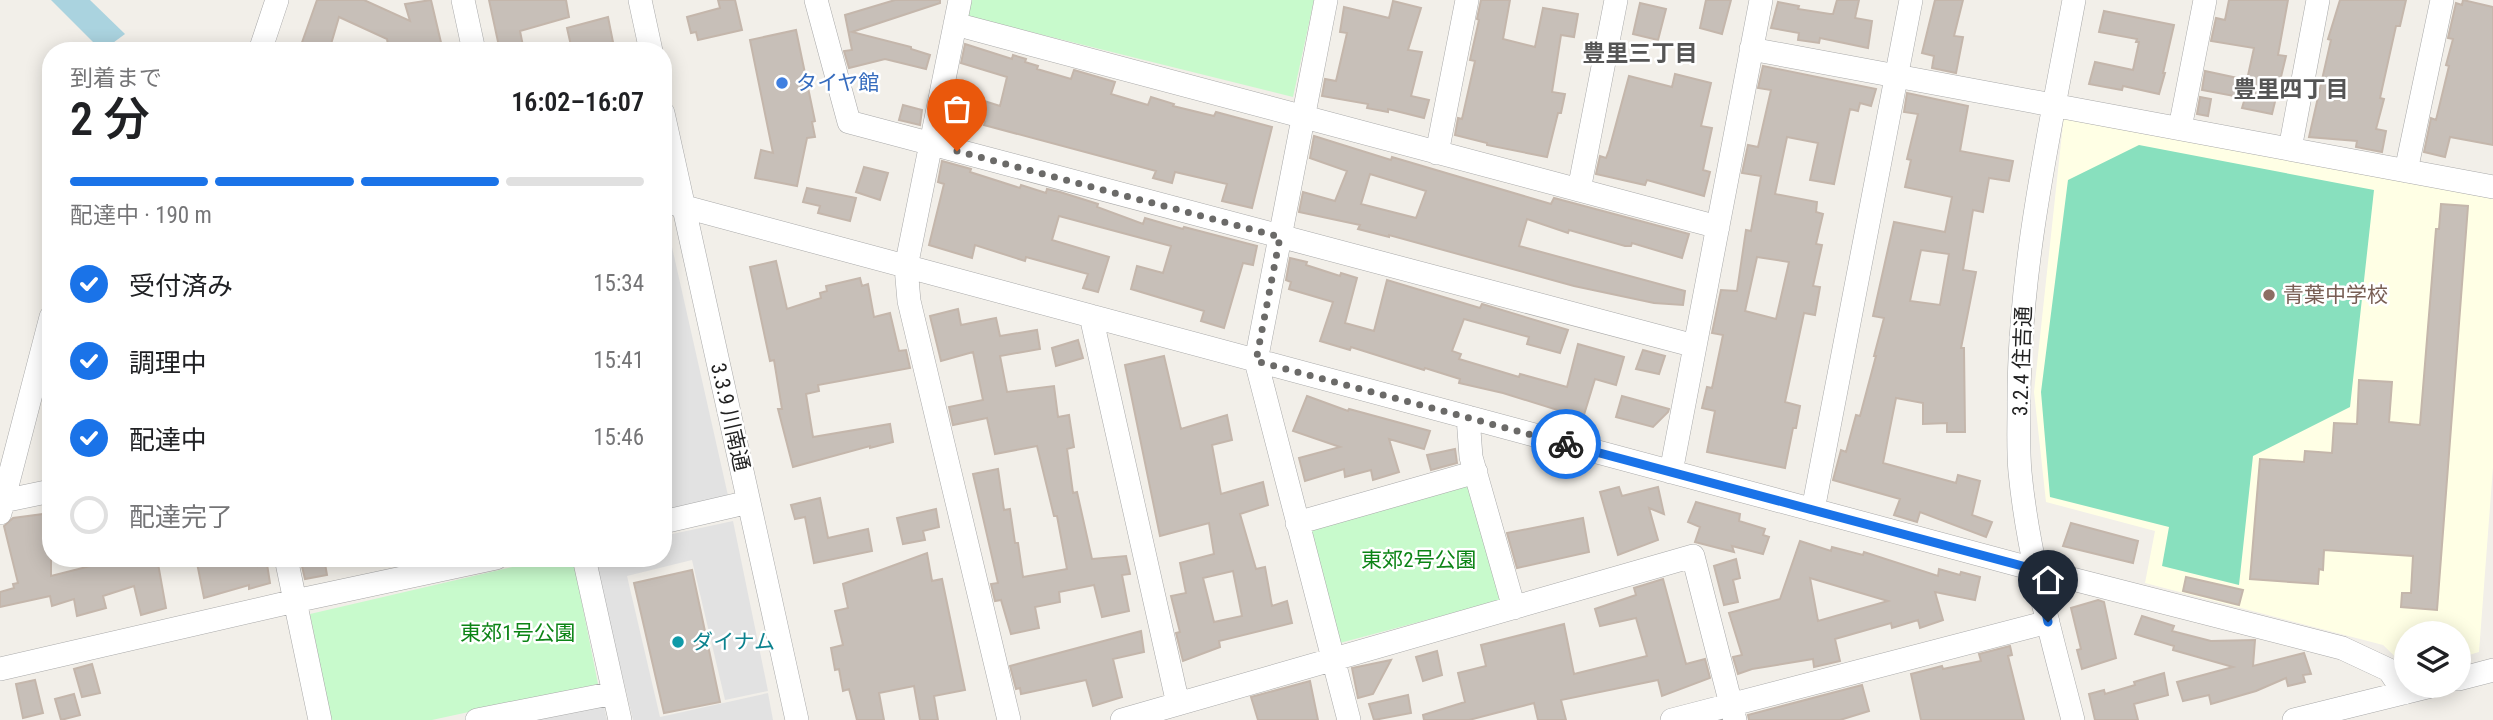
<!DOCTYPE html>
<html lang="ja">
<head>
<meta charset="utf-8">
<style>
  body { margin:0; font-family:"Roboto Condensed","Noto Sans JP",sans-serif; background:#f6f6f6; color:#202124; height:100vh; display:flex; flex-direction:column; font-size:26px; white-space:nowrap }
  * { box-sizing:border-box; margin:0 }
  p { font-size:23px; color:#757577 }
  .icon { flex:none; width:38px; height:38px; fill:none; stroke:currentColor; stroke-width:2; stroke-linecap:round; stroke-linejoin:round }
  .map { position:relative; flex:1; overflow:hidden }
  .sheet { position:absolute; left:42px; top:42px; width:630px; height:525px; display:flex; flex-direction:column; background:#fff; border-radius:28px; box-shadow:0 4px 18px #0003 }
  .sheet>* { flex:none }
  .tools { position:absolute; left:2394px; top:621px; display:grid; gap:14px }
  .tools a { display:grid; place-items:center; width:77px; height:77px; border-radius:50%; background:#fff; box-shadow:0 4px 18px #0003; font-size:35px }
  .pin { position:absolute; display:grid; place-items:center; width:60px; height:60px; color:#fff; margin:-72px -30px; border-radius:50% 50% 50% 0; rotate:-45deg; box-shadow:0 0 7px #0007 }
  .pin .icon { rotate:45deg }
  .courier { position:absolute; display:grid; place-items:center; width:70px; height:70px; margin:-35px; border:5px solid #1a73e8; border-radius:50%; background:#fff; color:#222; box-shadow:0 2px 9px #0007 }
  .overview em { font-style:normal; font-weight:600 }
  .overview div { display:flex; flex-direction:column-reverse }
  .overview { display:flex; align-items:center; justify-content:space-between; height:119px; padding:0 28px }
  h1 { font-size:46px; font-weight:600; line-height:52px }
  .bar { display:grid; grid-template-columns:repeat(4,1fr); gap:10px 7px; align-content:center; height:84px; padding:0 28px }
  .bar i { height:9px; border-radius:5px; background:#e0e0e0 }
  .bar .selected { background:#1a73e8 }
  .bar p { grid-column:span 4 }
  ol { padding:0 28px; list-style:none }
  li { display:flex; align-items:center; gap:21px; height:77px }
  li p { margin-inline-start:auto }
  li .icon { padding:7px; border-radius:50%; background:#1a73e8; color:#fff; stroke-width:4 }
  li:last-child { color:#757577 }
  li i { width:38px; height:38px; border:4px solid #e0e0e0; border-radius:50% }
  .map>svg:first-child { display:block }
</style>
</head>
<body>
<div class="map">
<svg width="2493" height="720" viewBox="0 0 2493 720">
  <rect width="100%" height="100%" fill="#f2efe9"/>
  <path fill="#ffffe5" d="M2064 115 2493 199V467L2479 652 2459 658V634H2406V667L2383 645 2145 583 2155 531 2046 502 2034 392Z"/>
  <path fill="#c8facc" d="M970 0H1314L1293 97 967 16Z
    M1472 481 1502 600 1336 644 1305 530Z
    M551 558H573L598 684 432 720H331L310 614Z"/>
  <path fill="#88e0be" d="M2139 145 2374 190 2350 407 2253 456 2239 585 2162 566 2169 527 2050 497 2041 392 2068 180Z"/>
  <path fill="#e2e2e2" d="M663 215 665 216 729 500 663 515Z
    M733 521 768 691 725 700 692 560 627 576 660 717 768 693 773 720H633L594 558H663V536Z
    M603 702 607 720H517Z"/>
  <path fill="#aad3df" d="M51 0H90L125 34 102 51Z"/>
  <path fill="#c7bfb8" stroke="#c4b6ab" stroke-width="2" fill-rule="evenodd" d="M317 0H364L410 21 405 4 431 0 443 51H389L387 39 339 17 329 51H299Z
    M489 0H566L569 17 520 31 524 51H500Z
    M718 0H735L742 30 698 40 696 32 691 33 687 17 720 8Z
    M895 0H940V3L852 32 911 47V49L930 55 926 69 885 59 849 68 844 51 852 50 845 15Z
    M1481 0H1510L1503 39 1535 47 1543 8 1578 14 1574 37 1561 35 1552 92 1565 94 1561 113H1558L1547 157 1487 145V143L1455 135 1458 118 1462 119 1475 61 1470 60 1479 20 1477 19Z
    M1706 0H1731L1722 34 1700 28Z
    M1837 0H1859L1855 18 1872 21 1868 48 1820 38 1819 43 1798 40 1799 33 1771 28 1778 2 1799 6 1798 9 1830 14H1833Z
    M1935 0H1963L1954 36 1963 37 1956 73 1932 68 1934 56 1922 53Z
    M2229 0H2288L2278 55 2286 56 2272 114 2242 108 2245 98 2202 90 2205 71 2247 80 2254 48 2211 41 2216 18 2225 20Z
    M2340 0H2406L2400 26H2396L2380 98 2384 99 2376 129 2386 131 2382 152 2356 147 2357 141 2309 137 2331 40 2328 39Z
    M2463 0 2493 7V145L2450 137 2445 157 2424 152 2431 118 2436 120 2449 66 2446 65 2453 39 2448 38 2456 3 2462 5Z
    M1393 1 1421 8 1408 50 1422 52 1411 96 1429 100 1424 118 1388 109V112L1367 108 1368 104 1322 96 1325 79 1336 81 1347 33 1340 32 1344 7 1389 18Z
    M1640 3 1666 9 1658 40 1633 34Z
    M2104 11 2174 25 2163 73H2165L2159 94 2123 86 2122 90 2089 84 2095 62 2133 70 2139 42H2136L2137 39 2099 32Z
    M608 17 613 42 596 47V44L572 50 567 28Z
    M796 30 815 121 812 122 815 137 807 138 797 186 755 178 761 150 773 153 750 40Z
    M965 44 1012 59 1013 55 1026 59 1025 62 1038 66 1037 69 1071 79 1074 70 1115 82 1111 94 1148 105 1151 97 1174 104 1173 106 1214 116 1216 112 1272 127 1252 208 1222 201 1227 184 1175 172 1172 183 1153 178 1156 171 984 125 985 122 952 113 956 92 1000 106 1007 77 961 63Z
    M1763 66 1876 89 1871 106 1860 103 1858 111 1850 109 1834 184 1810 180 1818 143 1787 137 1775 194 1817 202 1816 212 1823 214 1816 244 1822 245 1813 286 1820 287 1815 315 1804 313 1785 402 1800 406 1796 428H1793L1785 468 1707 452 1715 411 1702 408 1707 387 1712 388 1723 335 1712 333 1721 290 1737 291 1746 230 1751 231 1761 176 1742 173 1748 145 1758 147 1771 90 1758 88ZM1757 257 1789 262 1776 319 1745 311Z
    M1675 74 1711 83 1701 126 1712 128 1703 170 1710 172 1704 196 1647 180 1645 185 1596 174 1600 156 1606 158 1609 150 1629 76 1672 87Z
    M1907 93 1968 106 1960 151 2013 161 2009 181 1989 178 1983 212 1973 210 1963 270 1976 272 1961 348H1964L1965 432H1947V423L1923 424V403L1896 398 1883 463 1956 483 1958 475 1980 481 1972 515 1992 522 1986 537 1920 512 1917 522 1894 515 1900 499 1833 480 1841 450 1846 452 1856 415 1860 416 1876 356H1874L1884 318 1873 316 1894 222 1945 232 1952 197 1905 187 1911 160 1907 159 1918 114 1904 112ZM1921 250 1949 254 1940 305 1910 301Z
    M2200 97 2211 99 2208 116 2197 114Z
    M903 105 922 110 920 125 899 120Z
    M1314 136 1391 160 1392 157 1551 204 1554 198 1689 234 1682 258 1632 243 1631 246H1625L1569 230 1568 233 1527 219 1519 246 1685 291 1683 305 1654 303 1574 286 1389 235V237L1358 229 1360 225 1299 212 1303 192 1335 201 1347 171 1310 158ZM1370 174 1426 191 1416 218 1361 204Z
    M942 161 971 169 970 172 1020 188 1021 185 1046 193 1047 189 1060 192 1098 204 1097 207 1143 224 1145 218 1183 229 1184 227 1257 246 1253 265 1243 263 1224 328 1201 321 1204 311 1131 289 1137 266 1163 273 1171 246 1059 216 1052 240 1109 257 1098 292 1083 288 1088 274 1026 257 1025 261 975 245 972 258 929 245 944 184 938 182Z
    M864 167 888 173 880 200 856 192Z
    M807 188 856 198 850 221 818 213 820 206 803 202Z
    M2441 204 2468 206 2437 610 2401 607 2402 593H2411L2413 556 2324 550 2323 570 2319 569 2318 584 2250 579 2260 459 2304 462 2305 451 2332 453 2334 423 2357 424 2359 380 2392 382 2389 422 2420 425 2436 229H2439Z
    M1290 258 1307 262 1306 265 1340 276 1341 273 1357 278 1345 323 1374 331 1387 280 1480 308 1482 304 1568 330 1560 353 1527 344 1529 337 1464 319 1452 351 1461 354 1459 359 1519 377 1520 374 1567 387 1578 344 1624 357 1616 385 1595 379 1583 418 1503 393 1459 383 1460 379 1425 368 1424 370 1351 347 1350 350 1320 341 1333 302 1289 289 1291 282 1286 280Z
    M776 261 787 309 821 298 820 293 827 291 826 286 860 278 862 286 868 284 874 317 890 313 899 351 906 350 910 368 818 385 819 391 806 394 813 437 890 424 893 442 870 448V446L793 467 778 409H782L774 360 770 361 750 267Z
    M958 309 961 325 996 318 1000 336 1037 330 1040 349 1000 356 1007 392 1054 386 1058 417 1069 415 1074 447 1067 449 1073 493 1077 492 1092 559 1126 556 1130 574 1122 575 1129 611 1102 617 1094 585 1059 592 1060 602 1035 607 1039 628 1011 634 1001 600 995 601 991 584 998 583 973 474 998 469 1004 510 1010 509 1015 543H1018L1023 577 1067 569 1057 516H1054L1037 446 995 454 987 418 953 425 949 407 983 400 973 352 941 361 930 316Z
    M1078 340 1083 358 1056 366 1052 348Z
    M1643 350 1665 356 1659 374 1636 369Z
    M1164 356 1181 429 1227 415 1232 440 1212 445 1221 494 1263 482 1268 505 1240 514 1256 569 1265 567 1272 606 1287 601 1292 623 1219 641 1220 647 1183 661 1176 633 1180 632 1171 596 1186 593 1180 563 1214 554 1209 523 1160 536 1125 365ZM1233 571 1242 616 1214 622 1203 578Z
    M1307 396 1348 411 1349 409 1430 431 1424 449 1389 439 1399 472 1373 480 1371 470 1345 477 1344 469 1305 481 1299 458 1340 447 1293 431Z
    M1622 396 1669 409 1668 412 1653 427 1616 417Z
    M1455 449 1457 463 1431 470 1427 455Z
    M1619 487 1622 496 1658 487 1664 514 1649 508 1658 540 1618 555 1600 492Z
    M820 498 828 538 868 529 872 551 814 563 805 517 795 519 791 505Z
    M1696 502 1740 514 1739 521 1765 529 1763 535 1769 537 1763 554 1732 546 1734 552 1695 542 1700 527 1688 522Z
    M936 509 939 527 923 531 925 540 903 544 897 518Z
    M51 513V576L122 558H157L166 608 141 615 134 586 103 596 106 608 77 616 74 599 52 606 50 596 0 607V592L14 588 13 584 18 583 4 526 13 518Z
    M1583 518 1589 552 1517 568 1507 533Z
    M2071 523 2138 541 2133 563 2063 546Z
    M1800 541 1831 551 1832 547 1863 555 1864 552 1938 576 1939 569 1960 575 1961 572 1980 577 1975 600 1935 592 1943 620 1920 628 1918 620 1892 628 1891 623 1835 639 1840 661 1814 667 1813 659 1752 669 1738 674 1733 657 1742 655 1729 613 1780 599ZM1810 578 1888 601 1818 621Z
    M927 553 932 581 942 579 965 690 934 696 938 720H920L914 686 879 693 884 720H857L849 689 843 691 839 669 835 670 831 648 843 645 835 611 848 608 843 584Z
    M196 558H257L258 566 267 564 270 583 249 589V585L204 598Z
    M300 558H324L327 575 305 579Z
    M1736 559 1740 578 1733 580 1738 602 1724 605 1714 566Z
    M692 570 720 702 664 713 634 583Z
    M2186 577 2243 590 2239 605 2183 591Z
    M1663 579 1686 664 1705 659 1710 678 1662 696 1658 680 1561 700 1566 720H1538L1534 703 1469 720H1424L1423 715 1465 702 1458 673 1486 666 1481 645 1564 624 1574 674 1647 656 1636 618 1600 626 1595 609 1636 595 1634 588Z
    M2098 600 2104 602 2116 658 2082 669 2077 650 2081 649 2071 608Z
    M2142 616 2174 626 2172 631 2211 641 2255 640 2253 666 2304 653 2311 674 2303 675 2305 682 2288 686 2286 678 2256 691 2211 704 2209 695 2183 701 2177 682 2233 667 2173 650 2174 646 2135 634Z
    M1141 631 1144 652 1113 659 1122 697 1093 706 1086 680 1021 694 1020 688 1016 689 1010 666Z
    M2010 646 2012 655 2008 656 2024 720H1921L1911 674 1942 666 1943 669 1981 661 1979 654Z
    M1437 651 1442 675 1423 681 1416 657Z
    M1391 660 1373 694 1358 698 1352 668Z
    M92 664 100 693 82 697 74 669Z
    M2164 673 2168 695 2134 704 2138 720H2095L2089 694 2104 690 2105 694 2135 685 2134 682Z
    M35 680 43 713 23 718 16 684Z
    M1310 681 1318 720H1258L1251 697Z
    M1862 685 1869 711 1840 720H1749L1748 715Z
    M74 694 80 715 61 720 55 699Z
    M1408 695 1411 713 1374 720 1369 704Z"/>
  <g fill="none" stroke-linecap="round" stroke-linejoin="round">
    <defs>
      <path id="minor" d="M463 0 474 51
        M640 0 651 51
        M816 0 849 122 1695 346
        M960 0 906 267 909 301 1009 720
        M1326 0 1256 361 1349 720
        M955 24 1718 227
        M1751 49 2493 187
        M260 51 277 0
        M663 113 797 720
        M2180 128 2205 0
        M2290 149 2318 0
        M1437 153 1467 0
        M2406 171 2442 0
        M1579 190 1616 0
        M663 201 2037 570 2342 648 2389 670 2404 693
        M1091 316 1178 704
        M1468 417 1471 457 1514 608
        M1671 472 1761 0
        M3 501 51 491
        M1813 510 1911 0
        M0 513 51 317
        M663 522 749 502
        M1297 523 1476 472
        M286 558 320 720
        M584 558 620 720
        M0 669 295 601 496 558
        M2459 679 2493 670
        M477 720 614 693
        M1122 720 1693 556 1735 720
        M1672 720 2048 622
        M2073 720C2052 638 2028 556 2020 472 2018 451 2019 429 2019 408 2018 271 2049 135 2074 0
        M2294 720 2431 686"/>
    </defs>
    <use href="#minor" stroke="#a9a9a9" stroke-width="24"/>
    <use href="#minor" stroke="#fff" stroke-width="23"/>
  </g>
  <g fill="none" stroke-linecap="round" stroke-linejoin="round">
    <path stroke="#6b6a68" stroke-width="7" stroke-dasharray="0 12.6" d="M957 151 1280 237 1256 361 1566 444"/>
    <path stroke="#1a73e8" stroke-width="9" d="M1566 444 2037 570 2048 622"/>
  </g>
  <circle fill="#3f7fe0" stroke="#fff" stroke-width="2.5" cx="782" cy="83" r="7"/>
  <circle fill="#8d6e63" stroke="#fff" stroke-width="2.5" cx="2269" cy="295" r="7"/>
  <circle fill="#0f9aa8" stroke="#fff" stroke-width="2.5" cx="678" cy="642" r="7"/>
  <g text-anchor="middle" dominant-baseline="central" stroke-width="5" stroke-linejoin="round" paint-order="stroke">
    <g font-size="21" fill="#366cbe" stroke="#fff" text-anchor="start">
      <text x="796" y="83">タイヤ館</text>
    </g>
    <g font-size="21" fill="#785e54" stroke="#fff" text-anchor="start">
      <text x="2283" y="295">青葉中学校</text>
    </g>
    <g font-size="21" fill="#222" stroke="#fff">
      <text transform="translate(2022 361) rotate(-88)">3.2.4 住吉通</text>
      <text transform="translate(730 417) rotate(77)">3.3.9 川南通</text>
    </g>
    <g font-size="21" fill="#0c8416" stroke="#fff">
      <text x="1419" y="560">東郊2号公園</text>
      <text x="518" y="633">東郊1号公園</text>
    </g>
    <g font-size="21" fill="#0d838f" stroke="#fff" text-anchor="start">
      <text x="692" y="642">ダイナム</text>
    </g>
    <g font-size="23" font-weight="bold" fill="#555" stroke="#fff">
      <text x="1640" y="53">豊里三丁目</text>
      <text x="2291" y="89">豊里四丁目</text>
    </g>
  </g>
</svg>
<div class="tools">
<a><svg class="icon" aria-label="layers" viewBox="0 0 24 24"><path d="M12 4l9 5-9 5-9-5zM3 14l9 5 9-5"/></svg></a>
</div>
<div class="pin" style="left:957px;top:151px;background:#ea580c"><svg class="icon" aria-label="bag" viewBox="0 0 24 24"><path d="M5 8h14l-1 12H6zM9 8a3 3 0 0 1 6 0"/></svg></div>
<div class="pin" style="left:2048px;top:622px;background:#1f2937"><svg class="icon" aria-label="home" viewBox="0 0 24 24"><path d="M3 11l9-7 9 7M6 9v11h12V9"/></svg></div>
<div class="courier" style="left:1566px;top:444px"><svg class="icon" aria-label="bike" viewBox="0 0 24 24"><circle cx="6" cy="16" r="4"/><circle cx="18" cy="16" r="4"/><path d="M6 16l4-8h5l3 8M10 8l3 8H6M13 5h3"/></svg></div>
<section class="sheet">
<div class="overview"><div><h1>2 分</h1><p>到着まで</p></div><em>16:02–16:07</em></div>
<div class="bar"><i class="selected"></i><i class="selected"></i><i class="selected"></i><i></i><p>配達中 · 190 m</p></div>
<ol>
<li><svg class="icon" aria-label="check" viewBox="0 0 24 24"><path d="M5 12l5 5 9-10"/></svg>受付済み<p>15:34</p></li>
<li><svg class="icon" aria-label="check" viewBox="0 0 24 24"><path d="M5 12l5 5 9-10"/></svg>調理中<p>15:41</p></li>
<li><svg class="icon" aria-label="check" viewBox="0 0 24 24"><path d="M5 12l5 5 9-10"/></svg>配達中<p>15:46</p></li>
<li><i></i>配達完了</li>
</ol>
</section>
</div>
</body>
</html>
